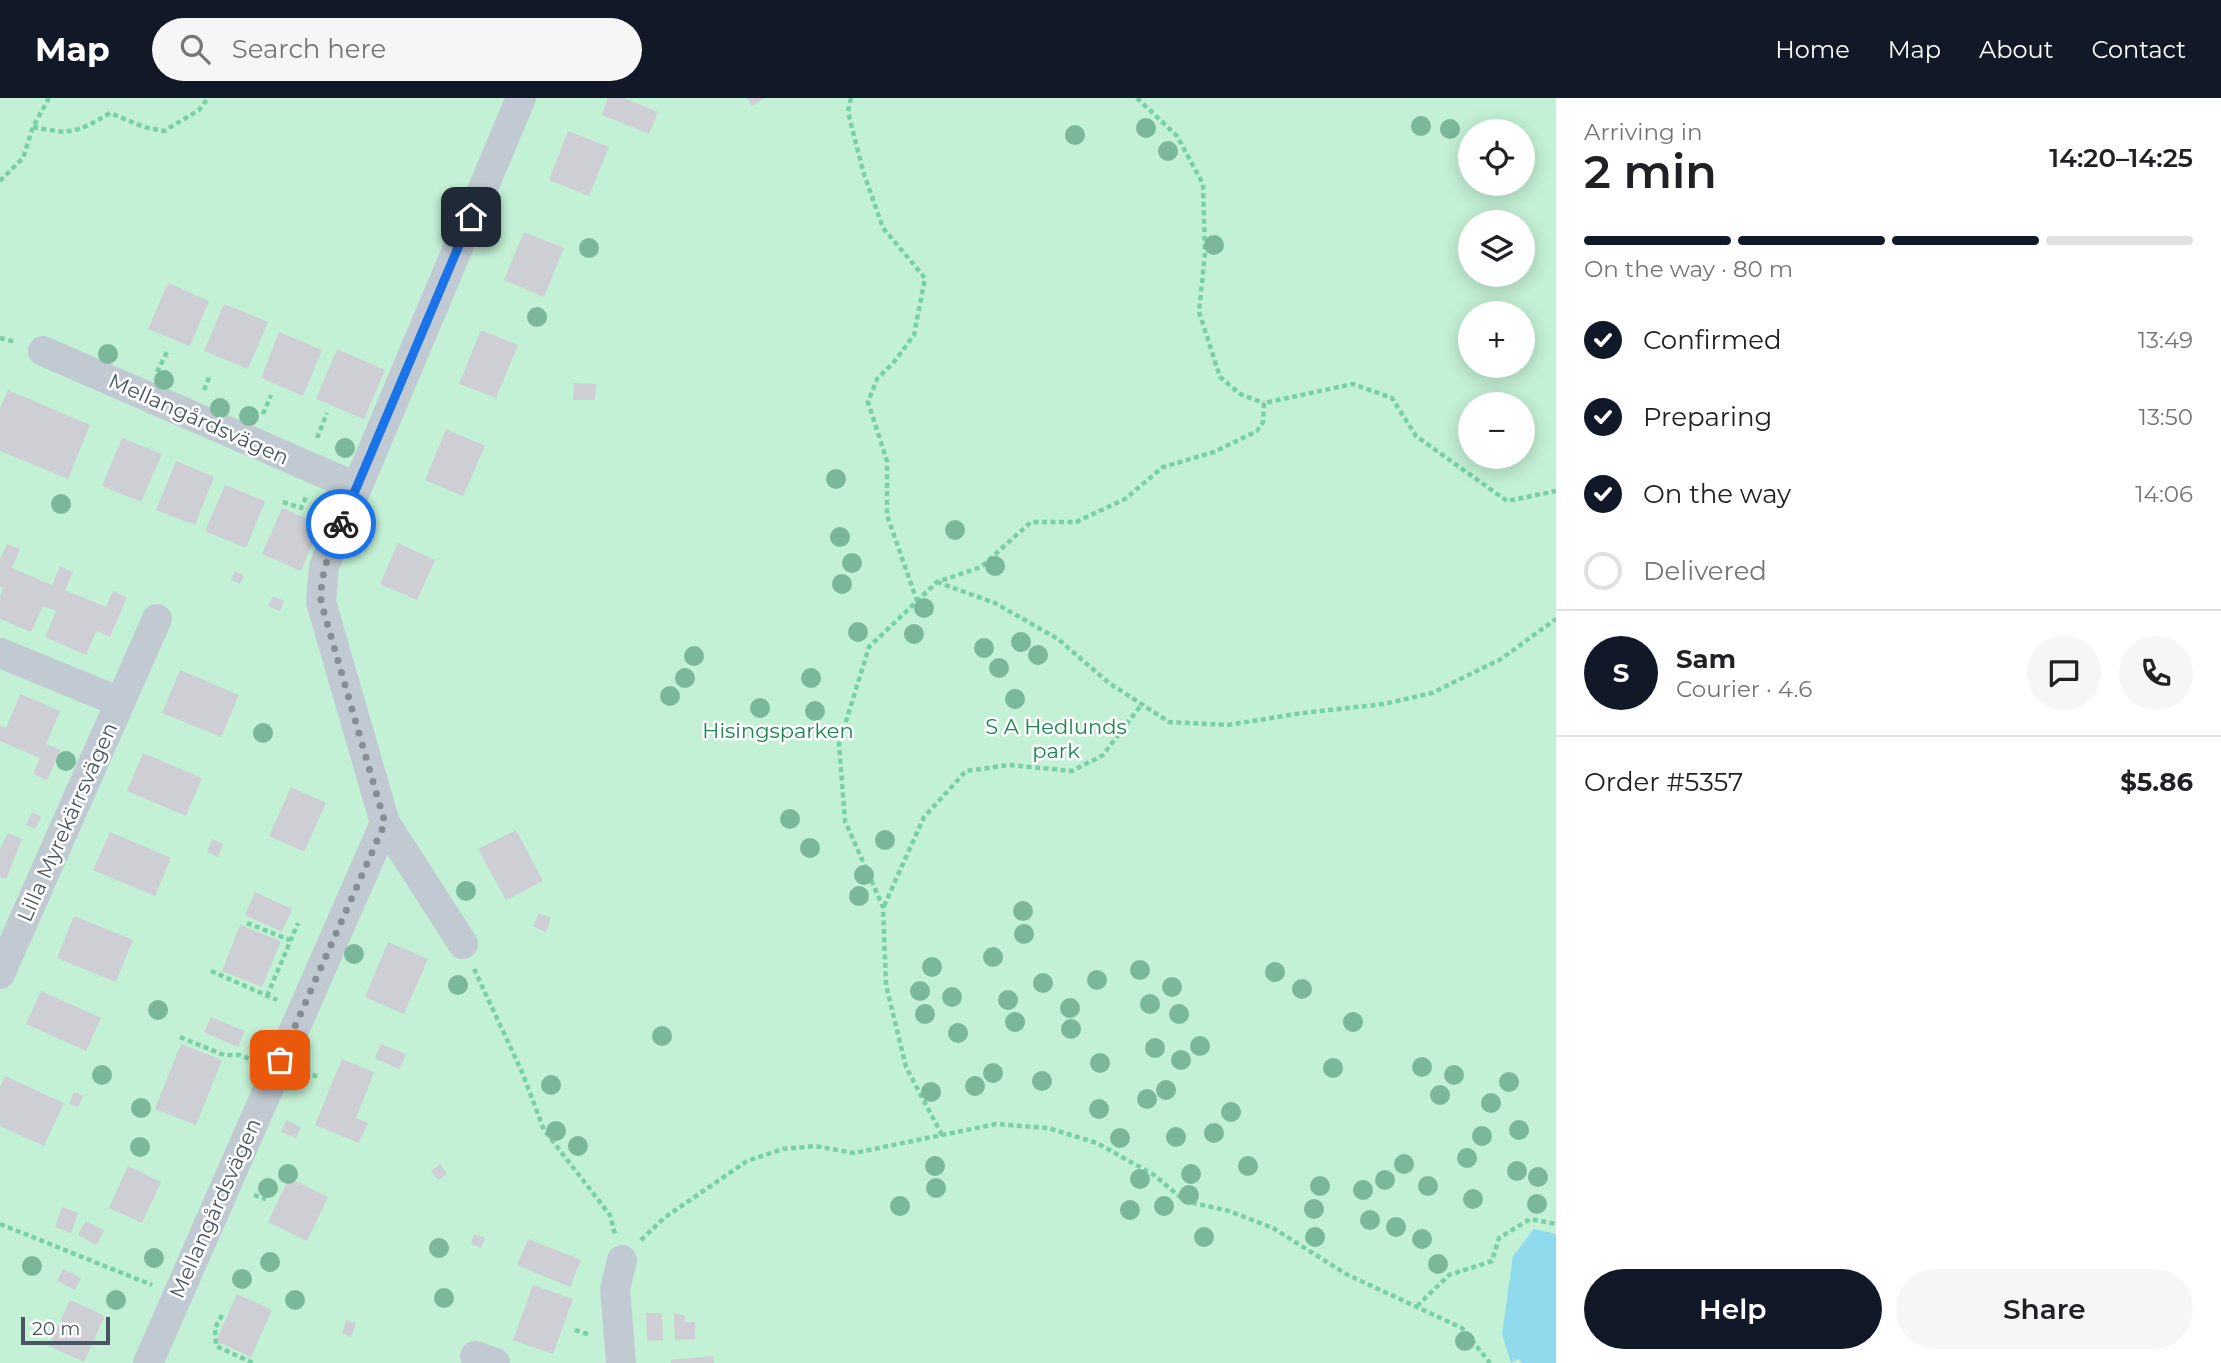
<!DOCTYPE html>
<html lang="en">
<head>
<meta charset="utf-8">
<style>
  body { margin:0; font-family:Montserrat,sans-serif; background:#f6f6f6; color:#202124; height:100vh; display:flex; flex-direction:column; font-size:26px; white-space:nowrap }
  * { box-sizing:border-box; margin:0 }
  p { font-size:23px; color:#757577 }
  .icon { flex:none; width:38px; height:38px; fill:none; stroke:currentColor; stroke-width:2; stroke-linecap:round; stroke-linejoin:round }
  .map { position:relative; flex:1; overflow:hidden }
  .sheet { display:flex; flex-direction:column; background:#fff; width:665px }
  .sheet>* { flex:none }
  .tools { position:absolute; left:1458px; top:21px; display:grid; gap:14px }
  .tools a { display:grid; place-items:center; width:77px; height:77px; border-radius:50%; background:#fff; box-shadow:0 4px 18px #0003; font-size:35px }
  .scale { position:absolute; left:21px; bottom:18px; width:89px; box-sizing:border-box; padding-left:7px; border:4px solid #4a5661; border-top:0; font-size:19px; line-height:24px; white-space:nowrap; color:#4a5661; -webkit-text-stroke:5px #fff; paint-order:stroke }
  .pin { position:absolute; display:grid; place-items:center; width:60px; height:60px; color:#fff; margin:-30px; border-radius:14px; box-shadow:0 4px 10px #0006 }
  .courier { position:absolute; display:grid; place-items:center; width:70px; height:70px; margin:-35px; border:5px solid #1a73e8; border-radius:50%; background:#fff; color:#222; box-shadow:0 2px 9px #0007 }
  .summary em { font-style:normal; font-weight:600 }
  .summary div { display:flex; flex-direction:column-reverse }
  .summary { display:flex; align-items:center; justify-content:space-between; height:119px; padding:0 28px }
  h1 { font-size:46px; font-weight:600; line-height:52px }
  .bar { display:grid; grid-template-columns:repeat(4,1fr); gap:10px 7px; align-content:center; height:84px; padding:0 28px }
  .bar i { height:9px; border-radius:5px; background:#e0e0e0 }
  .bar .selected { background:#111827 }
  .bar p { grid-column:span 4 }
  .line { display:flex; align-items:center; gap:18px; padding:0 28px; border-top:2px solid #e0e0e0 }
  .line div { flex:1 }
  .round { display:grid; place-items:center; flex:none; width:74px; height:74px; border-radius:37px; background:#f6f6f6 }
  ol { padding:0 28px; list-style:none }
  li { display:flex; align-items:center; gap:21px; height:77px }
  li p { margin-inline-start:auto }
  li .icon { padding:7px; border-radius:50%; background:#111827; color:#fff; stroke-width:4 }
  li:last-child { color:#757577 }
  li i { width:38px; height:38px; border:4px solid #e0e0e0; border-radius:50% }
  .action { display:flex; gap:14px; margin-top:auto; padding:14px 28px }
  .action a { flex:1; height:80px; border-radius:42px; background:#111827; color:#fff; font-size:28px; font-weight:600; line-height:80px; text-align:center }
  .action a+a { background:#f6f6f6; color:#202124 }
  header { display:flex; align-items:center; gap:42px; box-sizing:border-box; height:98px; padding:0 35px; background:#111827; color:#fff }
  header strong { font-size:33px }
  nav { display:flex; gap:38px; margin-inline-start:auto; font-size:24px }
  .search { width:490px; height:63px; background:#f6f6f6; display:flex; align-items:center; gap:18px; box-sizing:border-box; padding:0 24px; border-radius:38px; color:#757577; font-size:26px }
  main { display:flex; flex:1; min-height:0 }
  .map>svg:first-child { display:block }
</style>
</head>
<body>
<header>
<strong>Map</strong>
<div class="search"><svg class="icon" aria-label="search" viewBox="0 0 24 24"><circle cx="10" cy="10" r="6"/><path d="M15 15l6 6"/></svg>Search here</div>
<nav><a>Home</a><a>Map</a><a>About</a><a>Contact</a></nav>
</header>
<main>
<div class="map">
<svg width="1556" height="1265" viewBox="0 0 1556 1265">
  <rect width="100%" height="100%" fill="#f5f3f3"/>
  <path fill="#c3f1d5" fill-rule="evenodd" d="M0 0H1556V1265H0ZM1470 33H1522V86H1470ZM1470 124H1522V177H1470ZM1470 215H1522V268H1470ZM1470 306H1522V359H1470Z"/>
  <path fill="#90daee" d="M1534 1131 1556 1136V1265H1522L1519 1261 1511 1265 1502 1236 1513 1158Z"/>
  <path fill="#cdcfd5" d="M608 0H624L658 14 649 36 602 17Z
    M747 0H765L752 8Z
    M568 33 609 49 589 98 549 82Z
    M524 134 564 150 544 199 504 182Z
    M168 185 209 203 190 248 148 231Z
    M224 206 268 224 248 271 204 253Z
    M481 232 518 247 496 300 459 286Z
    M279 234 322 252 303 298 261 280Z
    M337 251 385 272 364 321 316 301Z
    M574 285 596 286 595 302H573Z
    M8 292 90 327 68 381 0 353V311Z
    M446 331 485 348 463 398 425 382Z
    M122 340 162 356 141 404 102 388Z
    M176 363 214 379 195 427 156 412Z
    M225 387 265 403 246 450 205 433Z
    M282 410 321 427 301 473 262 456Z
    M398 445 435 462 417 502 380 486Z
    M7 446 20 451 12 470 52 487 60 468 73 474 65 492 106 509 113 493 127 499 110 539 96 533 86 557 45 539 56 513 43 508 31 534 0 521V498L3 490 0 489V461Z
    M235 473 244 478 240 486 231 482Z
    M273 498 284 503 280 513 268 508Z
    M180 572 239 597 221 639 162 615Z
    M20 596 60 613 46 646 61 652 47 682 33 676 40 660 0 643V628L6 630Z
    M143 655 202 680 186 718 127 693Z
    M291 689 326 705 304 754 269 738Z
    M32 714 41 719 35 731 26 727Z
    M516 732 543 783 506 802 478 751Z
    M110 734 171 760 155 798 93 772Z
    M8 735 22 741 6 781 0 779V751Z
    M212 741 223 746 218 759 207 754Z
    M255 794 292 811 282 834 245 817Z
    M539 815 551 820 546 834 533 828Z
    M74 818 133 842 116 884 57 860Z
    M240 827 281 843 262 889 222 873Z
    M388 844 428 861 404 916 365 899Z
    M41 893 101 920 86 953 26 926Z
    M211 919 245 933 238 949 204 934Z
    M181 946 222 962 196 1027 155 1011Z
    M381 946 406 956 400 971 375 961Z
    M342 961 374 974 356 1020 368 1025 359 1045 315 1027Z
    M5 978 64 1005 44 1048 0 1028V990Z
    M74 994 83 998 78 1009 69 1006Z
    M286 1022 301 1029 296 1040 281 1034Z
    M440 1066 447 1076 438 1082 431 1073Z
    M128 1068 161 1084 142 1125 109 1110Z
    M289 1080 328 1099 307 1143 268 1124Z
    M62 1109 78 1115 71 1135 55 1129Z
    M86 1123 104 1133 96 1147 78 1137Z
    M474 1136 485 1140 481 1150 471 1146Z
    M528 1141 581 1162 570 1189 517 1167Z
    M63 1171 81 1180 75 1192 57 1183Z
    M533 1187 573 1201 553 1256 513 1242Z
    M237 1196 272 1212 251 1259 216 1243Z
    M70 1202 105 1218 84 1264 49 1248Z
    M646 1215H662L663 1242 647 1243Z
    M674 1215 685 1218V1224H695V1241L675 1242Z
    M346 1222 356 1225 351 1239 342 1235Z
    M713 1258 714 1265H671V1262Z"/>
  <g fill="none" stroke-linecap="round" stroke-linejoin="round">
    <path stroke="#7ad0a6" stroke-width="4.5" stroke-dasharray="5 3.5" stroke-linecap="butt" d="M851 0 848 14 863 73 883 130 925 180 914 237 894 264 877 281 868 304 887 363V417L917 503
      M1137 0 1177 38 1203 86 1205 155 1199 214 1220 279 1240 296 1264 305
      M33 29C72 37 76 35 110 15L144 29 164 33 199 12 208 0
      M0 83 23 60 33 29 49 0
      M0 240 16 244
      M157 274 168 252
      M204 292 210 277
      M263 316 271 297
      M317 340 327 315
      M283 404 301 410 306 399
      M937 484 995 505 1058 541 1109 585 1169 624 1228 627 1302 615 1384 606 1432 595 1501 561 1556 521
      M884 808 924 719 966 673 1009 667 1072 673 1103 657 1142 606
      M247 825 290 842
      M474 871 522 974 544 1032 610 1117 615 1136
      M211 873 277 902
      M267 898 298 825
      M180 939 224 957H240L252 962
      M305 973 320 980
      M942 1037 906 969 886 887 883 809 845 723 839 646 869 549 937 484 981 469 1031 424H1076L1125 401 1163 369 1214 354 1257 333 1263 324 1264 305 1353 286 1392 300 1416 338 1507 403 1556 393
      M254 1097 266 1101
      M0 1126 152 1187
      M641 1142 664 1120 747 1063 783 1051 815 1048 854 1055 996 1026 1048 1030 1097 1045 1154 1077 1185 1103 1229 1113 1273 1130 1346 1176 1462 1230 1490 1265
      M1417 1208 1449 1177 1492 1163 1499 1140 1530 1121 1556 1126
      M222 1217 215 1230 216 1248 253 1265
      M575 1232 591 1237"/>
    <path stroke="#c1cad2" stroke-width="30" d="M43 253 356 389
      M0 555 120 604
      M385 725 463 846
      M0 876 157 521
      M475 1258 495 1265
      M148 1265 385 725 321 504 324 468 521 0
      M621 1265 615 1191 622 1162"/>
  </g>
  <g fill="#7bb799">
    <circle cx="1421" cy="28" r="10"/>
    <circle cx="1146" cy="30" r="10"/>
    <circle cx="1450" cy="31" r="10"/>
    <circle cx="1075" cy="37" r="10"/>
    <circle cx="1168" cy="53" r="10"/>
    <circle cx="1214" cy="147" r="10"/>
    <circle cx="589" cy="150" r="10"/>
    <circle cx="537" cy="219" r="10"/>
    <circle cx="108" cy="256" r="10"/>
    <circle cx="164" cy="282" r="10"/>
    <circle cx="220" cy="310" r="10"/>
    <circle cx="249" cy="318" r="10"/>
    <circle cx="345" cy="350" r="10"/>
    <circle cx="836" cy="381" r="10"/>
    <circle cx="61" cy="406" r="10"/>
    <circle cx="955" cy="432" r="10"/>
    <circle cx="840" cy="439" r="10"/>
    <circle cx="852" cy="465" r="10"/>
    <circle cx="995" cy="468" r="10"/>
    <circle cx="842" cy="486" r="10"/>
    <circle cx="924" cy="510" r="10"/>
    <circle cx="858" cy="534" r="10"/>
    <circle cx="914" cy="536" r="10"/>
    <circle cx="1021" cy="544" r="10"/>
    <circle cx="984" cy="550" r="10"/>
    <circle cx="1038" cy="557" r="10"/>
    <circle cx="694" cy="558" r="10"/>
    <circle cx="999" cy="570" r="10"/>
    <circle cx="685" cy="580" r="10"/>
    <circle cx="811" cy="580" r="10"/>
    <circle cx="670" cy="598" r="10"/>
    <circle cx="1015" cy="601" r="10"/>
    <circle cx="760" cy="610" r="10"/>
    <circle cx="815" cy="613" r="10"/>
    <circle cx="263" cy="635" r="10"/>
    <circle cx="66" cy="663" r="10"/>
    <circle cx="790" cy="721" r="10"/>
    <circle cx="885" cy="742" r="10"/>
    <circle cx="810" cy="750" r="10"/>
    <circle cx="864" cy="777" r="10"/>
    <circle cx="466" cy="793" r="10"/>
    <circle cx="859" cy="798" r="10"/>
    <circle cx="1023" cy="813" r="10"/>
    <circle cx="1024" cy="836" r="10"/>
    <circle cx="354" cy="856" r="10"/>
    <circle cx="993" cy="859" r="10"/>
    <circle cx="932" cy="869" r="10"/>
    <circle cx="1140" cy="872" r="10"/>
    <circle cx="1275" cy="874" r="10"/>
    <circle cx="1097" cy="882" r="10"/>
    <circle cx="1043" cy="885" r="10"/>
    <circle cx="458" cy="887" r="10"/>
    <circle cx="1172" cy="889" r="10"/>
    <circle cx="1302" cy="891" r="10"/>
    <circle cx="920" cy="893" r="10"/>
    <circle cx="952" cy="899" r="10"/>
    <circle cx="1008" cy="902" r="10"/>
    <circle cx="1150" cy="906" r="10"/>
    <circle cx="1070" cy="910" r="10"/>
    <circle cx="158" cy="912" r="10"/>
    <circle cx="925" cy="916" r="10"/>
    <circle cx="1179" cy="916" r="10"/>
    <circle cx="1015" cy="924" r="10"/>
    <circle cx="1353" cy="924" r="10"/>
    <circle cx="1071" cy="931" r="10"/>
    <circle cx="958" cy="935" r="10"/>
    <circle cx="662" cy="938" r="10"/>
    <circle cx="1200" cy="948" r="10"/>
    <circle cx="1155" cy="950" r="10"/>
    <circle cx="1181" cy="962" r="10"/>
    <circle cx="1100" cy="965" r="10"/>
    <circle cx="1422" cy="969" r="10"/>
    <circle cx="1333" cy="970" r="10"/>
    <circle cx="993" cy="975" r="10"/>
    <circle cx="102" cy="977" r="10"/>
    <circle cx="1454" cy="977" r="10"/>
    <circle cx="1042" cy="983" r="10"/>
    <circle cx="1509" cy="984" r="10"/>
    <circle cx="551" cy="987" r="10"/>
    <circle cx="975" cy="988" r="10"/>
    <circle cx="1166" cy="992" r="10"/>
    <circle cx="931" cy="994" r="10"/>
    <circle cx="1440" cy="997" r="10"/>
    <circle cx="1147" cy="1001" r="10"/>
    <circle cx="1491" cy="1005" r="10"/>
    <circle cx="141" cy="1010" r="10"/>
    <circle cx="1099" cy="1011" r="10"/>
    <circle cx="1231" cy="1014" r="10"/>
    <circle cx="1519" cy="1032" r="10"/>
    <circle cx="556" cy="1033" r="10"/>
    <circle cx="1214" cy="1035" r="10"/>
    <circle cx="1482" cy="1038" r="10"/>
    <circle cx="1176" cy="1039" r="10"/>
    <circle cx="1120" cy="1040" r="10"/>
    <circle cx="578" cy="1048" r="10"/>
    <circle cx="140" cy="1049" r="10"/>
    <circle cx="1467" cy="1060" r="10"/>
    <circle cx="1404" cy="1066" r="10"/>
    <circle cx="935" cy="1068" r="10"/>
    <circle cx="1248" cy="1068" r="10"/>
    <circle cx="1517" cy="1073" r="10"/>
    <circle cx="288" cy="1076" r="10"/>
    <circle cx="1191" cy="1076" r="10"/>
    <circle cx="1538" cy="1079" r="10"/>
    <circle cx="1140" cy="1081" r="10"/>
    <circle cx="1385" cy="1082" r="10"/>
    <circle cx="1320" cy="1088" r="10"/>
    <circle cx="1428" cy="1088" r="10"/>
    <circle cx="268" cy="1090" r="10"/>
    <circle cx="936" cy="1090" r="10"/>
    <circle cx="1363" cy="1092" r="10"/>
    <circle cx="1189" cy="1097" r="10"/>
    <circle cx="1473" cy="1101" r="10"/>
    <circle cx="1537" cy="1106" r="10"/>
    <circle cx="900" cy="1108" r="10"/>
    <circle cx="1164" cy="1108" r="10"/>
    <circle cx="1314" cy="1111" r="10"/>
    <circle cx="1130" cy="1112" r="10"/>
    <circle cx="1370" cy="1122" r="10"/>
    <circle cx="1396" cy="1129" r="10"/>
    <circle cx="1204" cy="1139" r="10"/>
    <circle cx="1315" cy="1139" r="10"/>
    <circle cx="1422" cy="1141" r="10"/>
    <circle cx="439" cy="1150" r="10"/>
    <circle cx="154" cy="1160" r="10"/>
    <circle cx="270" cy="1164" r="10"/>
    <circle cx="1438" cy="1166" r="10"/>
    <circle cx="32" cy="1168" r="10"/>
    <circle cx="242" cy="1181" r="10"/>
    <circle cx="444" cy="1200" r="10"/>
    <circle cx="116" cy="1202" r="10"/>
    <circle cx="295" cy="1202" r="10"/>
    <circle cx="1465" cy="1243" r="10"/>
  </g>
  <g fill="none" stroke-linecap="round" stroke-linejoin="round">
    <path stroke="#868d94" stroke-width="7" stroke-dasharray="0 12.6" d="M280 962 385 725 321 504C320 475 330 453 341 426"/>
    <path stroke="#1a73e8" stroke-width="9" d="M341 426 471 119"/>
  </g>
  <g text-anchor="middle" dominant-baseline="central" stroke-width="5" stroke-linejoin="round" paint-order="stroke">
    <g font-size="21" fill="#4a5661" stroke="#fff">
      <text transform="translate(199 321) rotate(24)">Mellangårdsvägen</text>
      <text transform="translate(67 724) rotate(-66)">Lilla Myrekärrsvägen</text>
      <text transform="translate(215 1110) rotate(-66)">Mellangårdsvägen</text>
    </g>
    <g font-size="21" fill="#17864f" stroke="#fff">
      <text x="1056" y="628">S A Hedlunds<tspan x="1056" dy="24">park</tspan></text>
      <text x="778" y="632">Hisingsparken</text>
    </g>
  </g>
</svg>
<div class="tools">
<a><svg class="icon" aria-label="locate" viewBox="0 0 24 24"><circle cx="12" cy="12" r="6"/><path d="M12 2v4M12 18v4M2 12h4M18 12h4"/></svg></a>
<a><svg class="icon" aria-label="layers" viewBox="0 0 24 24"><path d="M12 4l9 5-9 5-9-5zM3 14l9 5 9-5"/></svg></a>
<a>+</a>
<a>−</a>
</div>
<div class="scale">20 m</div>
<div class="pin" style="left:280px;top:962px;background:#ea580c"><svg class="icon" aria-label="bag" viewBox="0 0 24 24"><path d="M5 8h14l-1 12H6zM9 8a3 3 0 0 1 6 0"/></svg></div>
<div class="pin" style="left:471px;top:119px;background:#1f2937"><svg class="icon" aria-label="home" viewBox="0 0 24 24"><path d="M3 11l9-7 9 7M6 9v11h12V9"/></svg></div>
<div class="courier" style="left:341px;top:426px"><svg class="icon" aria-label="bike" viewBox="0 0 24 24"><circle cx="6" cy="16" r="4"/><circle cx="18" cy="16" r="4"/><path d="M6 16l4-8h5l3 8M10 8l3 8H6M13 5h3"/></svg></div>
</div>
<section class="sheet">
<div class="summary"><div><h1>2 min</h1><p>Arriving in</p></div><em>14:20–14:25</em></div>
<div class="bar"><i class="selected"></i><i class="selected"></i><i class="selected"></i><i></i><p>On the way · 80 m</p></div>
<ol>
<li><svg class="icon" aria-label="check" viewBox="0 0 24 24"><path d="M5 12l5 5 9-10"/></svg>Confirmed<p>13:49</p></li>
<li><svg class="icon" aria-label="check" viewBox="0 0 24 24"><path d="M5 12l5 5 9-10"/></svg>Preparing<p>13:50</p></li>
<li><svg class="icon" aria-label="check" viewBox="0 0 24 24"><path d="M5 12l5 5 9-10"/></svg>On the way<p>14:06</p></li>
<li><i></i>Delivered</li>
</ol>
<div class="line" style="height:126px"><b class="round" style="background:#111827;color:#fff">S</b><div><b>Sam</b><p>Courier · 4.6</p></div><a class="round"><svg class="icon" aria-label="chat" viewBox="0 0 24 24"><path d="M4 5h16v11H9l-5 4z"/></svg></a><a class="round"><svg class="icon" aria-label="phone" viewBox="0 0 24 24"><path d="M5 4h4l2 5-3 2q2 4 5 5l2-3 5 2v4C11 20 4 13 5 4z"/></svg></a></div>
<div class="line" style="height:91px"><div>Order #5357</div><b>$5.86</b></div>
<div class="action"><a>Help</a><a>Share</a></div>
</section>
</main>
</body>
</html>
